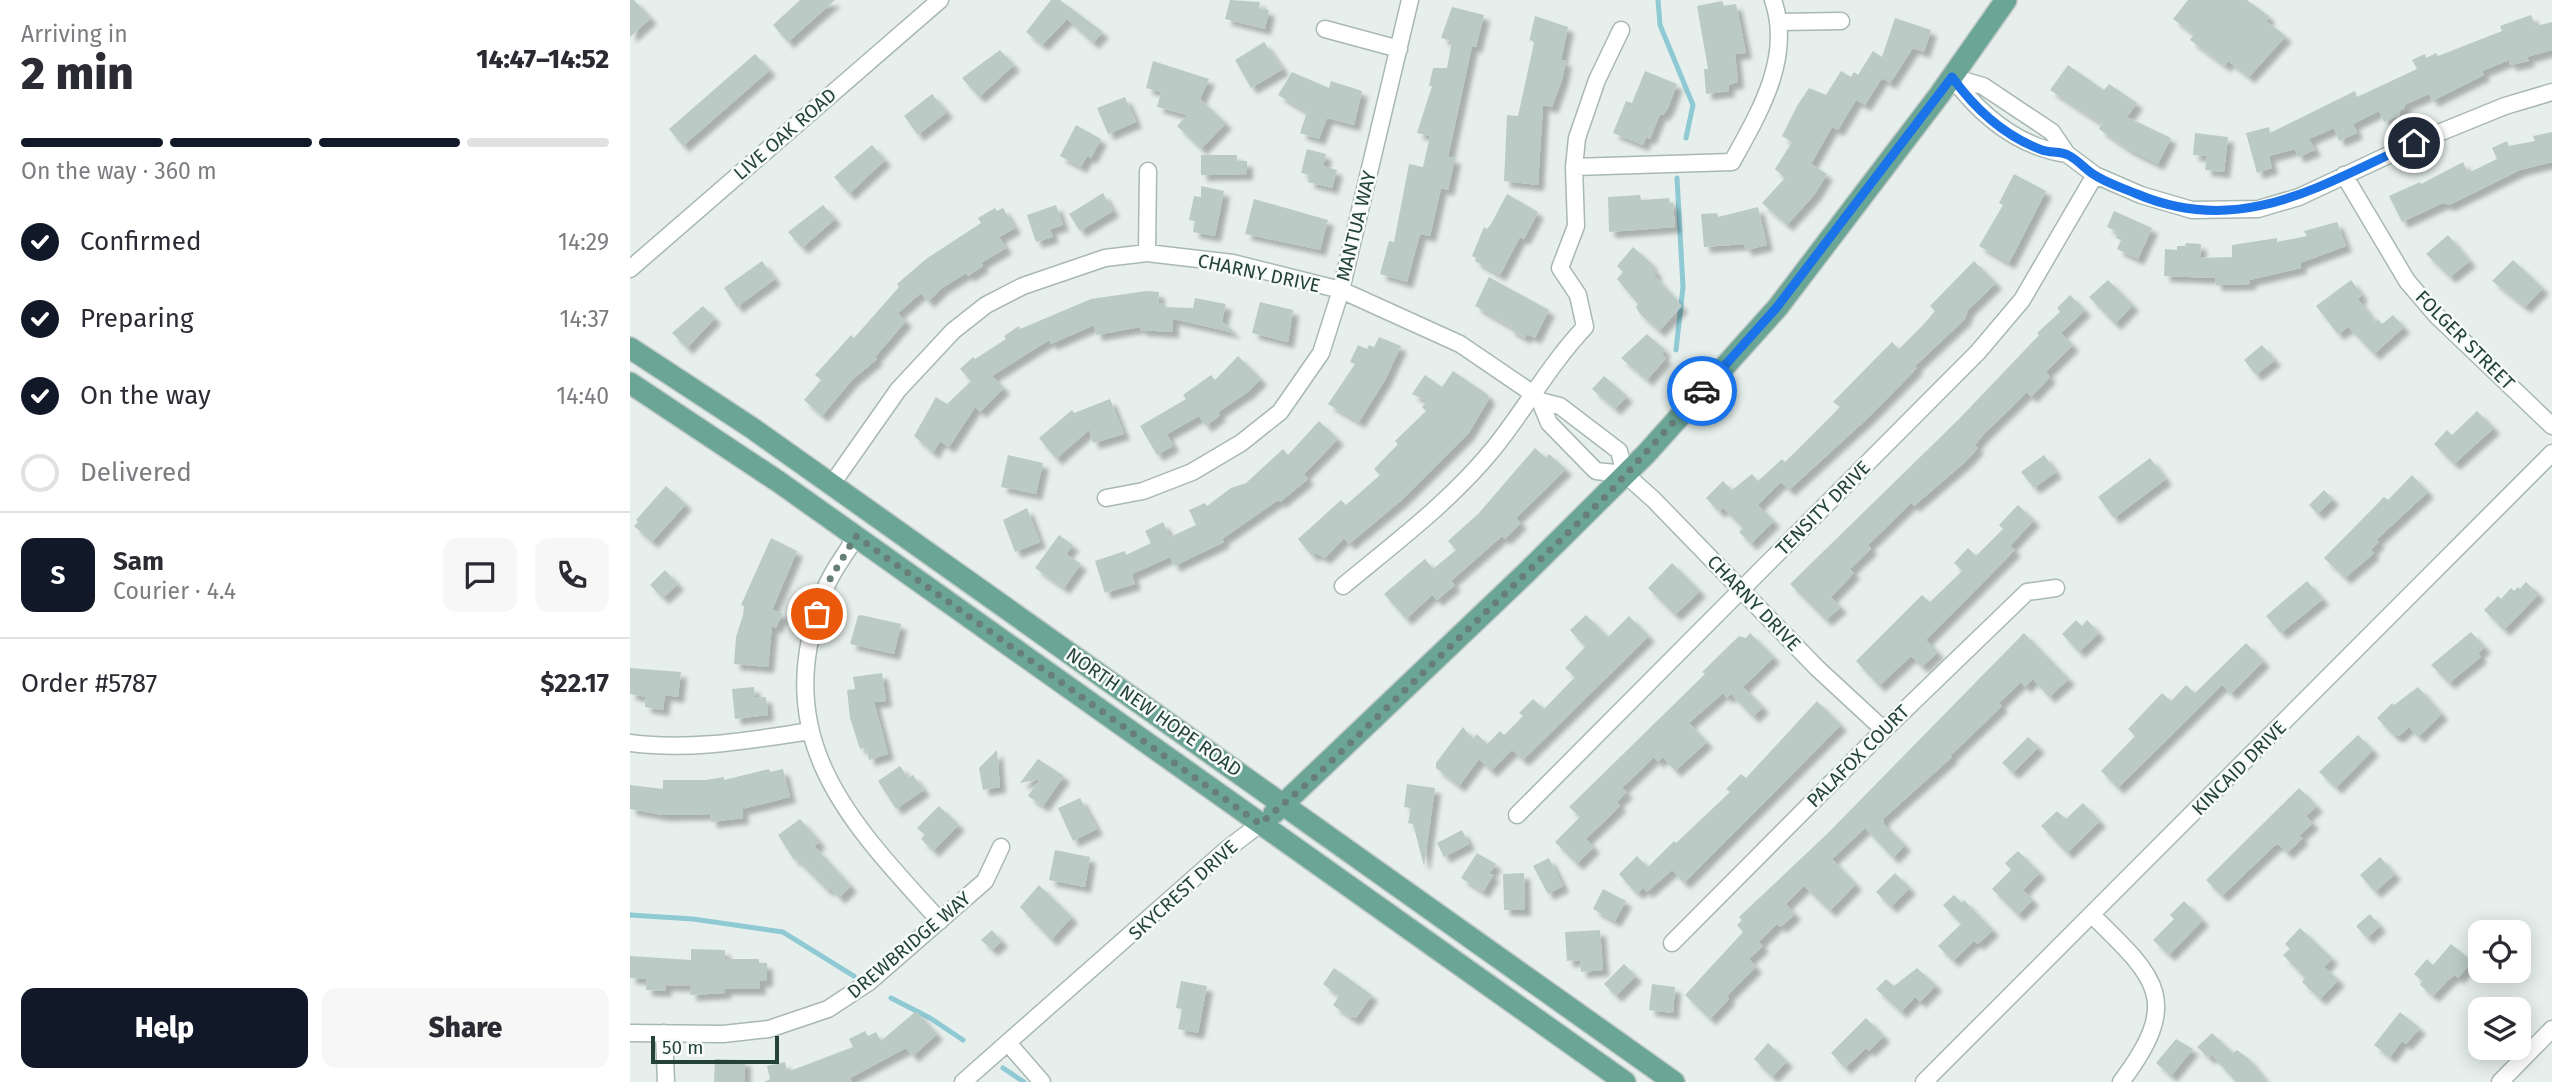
<!DOCTYPE html>
<html lang="en">
<head>
<meta charset="utf-8">
<style>
  body { margin:0; font-family:"Fira Sans",sans-serif; background:#f7f7f7; color:#2b2b33; height:100vh; display:flex; flex-direction:column; font-size:26px; white-space:nowrap }
  * { box-sizing:border-box; margin:0 }
  p { font-size:23px; color:#7c7c81 }
  .icon { flex:none; width:38px; height:38px; fill:none; stroke:currentColor; stroke-width:2; stroke-linecap:round; stroke-linejoin:round }
  .map { position:relative; flex:1; overflow:hidden }
  .drawer { display:flex; flex-direction:column; background:#fff; width:630px }
  .drawer>* { flex:none }
  .tools { position:absolute; left:1838px; top:920px; display:grid; gap:14px }
  .tools a { display:grid; place-items:center; width:63px; height:63px; border-radius:14px; background:#fff; box-shadow:0 4px 18px #0003; font-size:35px }
  .scale { position:absolute; left:21px; bottom:18px; width:128px; box-sizing:border-box; padding-left:7px; border:4px solid #24423a; border-top:0; font-size:19px; line-height:24px; white-space:nowrap; color:#24423a; -webkit-text-stroke:5px #f7fbf9; paint-order:stroke }
  .pin { position:absolute; display:grid; place-items:center; width:60px; height:60px; color:#fff; margin:-30px; border:4px solid #fff; border-radius:50%; box-shadow:0 2px 7px #0007 }
  .courier { position:absolute; display:grid; place-items:center; width:70px; height:70px; margin:-35px; border:5px solid #1a73e8; border-radius:50%; background:#fff; color:#222; box-shadow:0 2px 9px #0007 }
  .headline em { font-style:normal; font-weight:800 }
  .headline div { display:flex; flex-direction:column-reverse }
  .headline { display:flex; align-items:center; justify-content:space-between; height:119px; padding:0 21px }
  h1 { font-size:46px; font-weight:800; line-height:52px }
  .bar { display:grid; grid-template-columns:repeat(4,1fr); gap:10px 7px; align-content:center; height:84px; padding:0 21px }
  .bar i { height:9px; border-radius:5px; background:#e1e1e2 }
  .bar .on { background:#111827 }
  .bar p { grid-column:span 4 }
  .line { display:flex; align-items:center; gap:18px; padding:0 21px; border-top:2px solid #e1e1e2 }
  .line div { flex:1 }
  .round { display:grid; place-items:center; flex:none; width:74px; height:74px; border-radius:14px; background:#f7f7f7 }
  ol { padding:0 21px; list-style:none }
  li { display:flex; align-items:center; gap:21px; height:77px }
  li p { margin-inline-start:auto }
  li .icon { padding:7px; border-radius:50%; background:#111827; color:#fff; stroke-width:4 }
  li:last-child { color:#7c7c81 }
  li i { width:38px; height:38px; border:4px solid #e1e1e2; border-radius:50% }
  .action { display:flex; gap:14px; margin-top:auto; padding:14px 21px }
  .action a { flex:1; height:80px; border-radius:14px; background:#111827; color:#fff; font-size:28px; font-weight:800; line-height:80px; text-align:center }
  .action a+a { background:#f7f7f7; color:#2b2b33 }
  main { display:flex; flex:1; min-height:0 }
  .map>svg:first-child { display:block }
</style>
</head>
<body>
<main>
<section class="drawer">
<div class="headline"><div><h1>2 min</h1><p>Arriving in</p></div><em>14:47–14:52</em></div>
<div class="bar"><i class="on"></i><i class="on"></i><i class="on"></i><i></i><p>On the way · 360 m</p></div>
<ol>
<li><svg class="icon" aria-label="check" viewBox="0 0 24 24"><path d="M5 12l5 5 9-10"/></svg>Confirmed<p>14:29</p></li>
<li><svg class="icon" aria-label="check" viewBox="0 0 24 24"><path d="M5 12l5 5 9-10"/></svg>Preparing<p>14:37</p></li>
<li><svg class="icon" aria-label="check" viewBox="0 0 24 24"><path d="M5 12l5 5 9-10"/></svg>On the way<p>14:40</p></li>
<li><i></i>Delivered</li>
</ol>
<div class="line" style="height:126px"><b class="round" style="background:#111827;color:#fff">S</b><div><b>Sam</b><p>Courier · 4.4</p></div><a class="round"><svg class="icon" aria-label="chat" viewBox="0 0 24 24"><path d="M4 5h16v11H9l-5 4z"/></svg></a><a class="round"><svg class="icon" aria-label="phone" viewBox="0 0 24 24"><path d="M5 4h4l2 5-3 2q2 4 5 5l2-3 5 2v4C11 20 4 13 5 4z"/></svg></a></div>
<div class="line" style="height:91px"><div>Order #5787</div><b>$22.17</b></div>
<div class="action"><a>Help</a><a>Share</a></div>
</section>
<div class="map">
<svg width="1922" height="1082" viewBox="0 0 1922 1082">
  <defs>
    <filter id="shadow"><feDropShadow dx="6" dy="6" stdDeviation="2" flood-color="#0004"/></filter>
  </defs>
  <rect width="100%" height="100%" fill="#e6efeb"/>
  <g fill="none" stroke-linecap="round" stroke-linejoin="round">
    <path stroke="#8ec9d4" stroke-width="5" d="M1028 0 1030 25 1063 105 1056 138
      M1046 350 1053 287 1047 178
      M0 915 63 919 153 932 224 976
      M261 998 300 1018 333 1040
      M373 1068 394 1082"/>
  </g>
  <path fill="#bbcac4" filter="url(#shadow)" d="M0 0H4L21 18 0 37Z
    M170 0H205L158 42 143 25Z
    M421 0H430L473 32 463 43 437 19 412 45 396 32Z
    M600 0 630 2 629 8 639 10 635 29 595 19Z
    M1558 0H1617L1639 16 1636 21 1656 36 1619 77 1598 61 1595 66 1560 40 1564 34 1543 19Z
    M1092 1 1094 6 1106 4 1116 53 1105 54 1108 82 1098 85 1099 91 1076 94 1074 69H1078L1067 6Z
    M822 7 854 15 846 47 842 46 818 157 825 158 818 190 811 188 800 236 790 234 777 282 750 274 759 241 764 242 779 164 793 167 800 136 787 133 802 86H799L803 68H817L822 41 811 38Z
    M1901 15 1906 26 1922 22V50L1897 57 1899 61 1880 65 1879 60 1852 71 1854 75 1802 101 1799 94 1774 105 1775 108 1769 111 1770 115 1754 122 1749 111 1723 124 1727 133 1709 141 1704 128 1679 139 1685 150 1668 157 1665 149 1639 156 1642 168 1627 173 1616 133 1639 127 1640 133 1725 91 1727 97 1787 69 1782 60 1795 54 1796 58 1806 53 1808 56 1872 31 1870 26Z
    M905 16 938 27 931 60 936 61 932 80 922 107 913 105 908 185 874 181 877 115 888 116 904 43 901 40 899 42Z
    M1265 18 1301 30 1294 52 1283 48 1260 83 1252 78 1235 105 1226 100 1208 130 1202 127 1181 164 1197 174 1185 194 1157 225 1132 203 1155 178 1145 169 1162 142 1152 136 1167 106 1179 88 1196 95 1211 71 1221 77 1224 72 1228 75 1243 51 1252 57Z
    M634 42 653 69 621 88 605 60Z
    M370 50 384 65 349 97 332 78Z
    M125 54 140 70 53 146 39 129Z
    M523 61 579 79 570 99 596 123 571 149 547 126 557 115 527 107 531 92 516 88Z
    M1438 65 1474 90 1479 84 1507 103 1497 117 1541 138 1528 164 1498 149 1469 129 1472 124 1420 90Z
    M1015 71 1047 84 1038 108 1033 115 1030 114 1020 139 1016 137 1013 145 983 133 996 101 1002 103Z
    M662 72 699 88 701 81 732 91 724 125 697 118 689 139 670 133 677 112 648 95Z
    M302 94 317 112 288 135 274 116Z
    M495 97 506 122 478 134 467 108Z
    M446 125 471 139 461 158 457 156 451 167 430 156Z
    M1922 132V162L1890 170 1819 205 1813 203 1772 222 1759 196 1790 182 1791 184 1833 162 1838 173 1867 159 1862 148 1877 141 1879 146 1905 141 1903 136Z
    M1565 133 1598 137 1594 172 1575 170 1577 156 1563 155Z
    M242 145 255 160 219 194 204 177Z
    M677 149 696 154 693 166 707 170 702 188 678 182 680 175 671 173Z
    M571 155H607V161H617V174L571 175Z
    M1384 174 1416 191 1379 263 1349 246 1373 205 1369 203Z
    M571 186 594 191 585 236 563 232 565 221 559 220 564 196 571 197Z
    M473 193 483 211 450 231 439 214Z
    M877 194 908 212 894 239 890 237 870 275 845 261 846 258 842 256 854 227 857 229 861 224Z
    M1010 195 1011 200 1039 198 1040 203H1043L1045 227 979 232 978 197Z
    M624 199 698 220 690 250 615 234Z
    M193 205 205 219 172 248 158 232Z
    M426 205 433 225 420 229 423 237 406 242 397 215Z
    M1128 207 1137 245 1116 250 1114 244 1074 247 1071 214 1087 213 1088 217Z
    M365 208 367 211 373 208 385 228 369 237 376 248 351 263 353 266 338 276 336 273 312 288 298 302 291 293 268 313 276 321 245 357 247 359 222 380 192 416 174 400 191 380 185 375 221 335 224 338 269 287 267 284 296 259 351 223 348 218Z
    M1484 211 1522 228 1508 259 1487 249 1491 240 1486 238 1488 232 1477 227Z
    M1707 222 1716 246 1670 263 1671 268 1620 280V284L1586 285 1585 278 1534 276 1535 249 1547 250V246H1555L1556 243 1571 244 1570 258 1602 257V245L1647 238V242L1677 236 1674 231Z
    M1818 235 1840 261 1820 277 1796 254Z
    M1003 247 1022 264 1020 266 1027 272 1024 275 1052 306 1029 331 1010 314 1006 307 1008 304 987 279 993 272 987 266Z
    M1883 260 1913 288 1895 307 1862 281Z
    M132 261 145 279 107 307 94 288Z
    M1344 261 1366 283 1338 310 1335 319 1285 366 1287 368 1239 417 1159 490 1151 482 1128 505 1144 521 1121 544 1109 532 1113 528 1093 508 1089 512 1076 498 1093 481 1102 490 1122 474 1128 481 1152 459 1155 462 1210 407 1203 402 1248 356 1262 342 1269 349 1293 325 1305 311 1300 306Z
    M859 277 919 310 905 338 897 334 895 338 879 329 881 327 845 306Z
    M1478 280 1503 305 1485 324 1459 297Z
    M1721 280 1732 295 1728 299 1745 322 1748 319 1752 324 1763 315 1774 327 1744 354 1718 327 1708 334 1686 306Z
    M516 291 529 292 528 303H533V307L563 308 565 298 596 304 592 321 605 333 543 319V332L510 330V327L466 335 464 325 421 344 419 340 362 376 374 388 350 412 345 407 319 447 310 441 303 453 284 436 306 397 317 404 341 381 330 369 343 357 345 359 376 339 374 336 389 326 390 329 461 299Z
    M1440 295 1455 310 1431 333 1443 345 1416 372 1420 377 1401 397 1397 392 1353 435 1345 445 1348 448 1335 462 1284 506 1281 503 1238 545 1241 549 1220 569 1224 573 1201 597 1211 607 1196 620 1160 584 1329 419 1409 335 1407 333 1430 312 1427 308Z
    M630 302 663 310 658 342 622 333Z
    M73 306 85 318 57 348 42 333Z
    M1017 334 1035 350 1032 354 1036 358 1017 380 991 358Z
    M749 337 771 346 755 380 729 422 698 404 725 364 720 362 728 345 737 349 739 345 744 347Z
    M1632 345 1645 360 1626 375 1614 360Z
    M608 356 631 379 618 392 588 412 590 415 576 426 569 416 537 434 543 446 527 455 510 426 556 399 553 395 581 375 585 380Z
    M823 371 857 394 859 399 838 434 774 498 719 544 714 538 695 558 685 553 682 556 668 539 711 500 716 505 750 475 744 469 768 444 765 441 796 411 792 407 797 401 782 394 795 375 812 387Z
    M974 376 997 396 985 409 962 389Z
    M480 399 494 434 463 443 459 430 426 459 409 438 442 410 444 413Z
    M1847 411 1864 428 1824 464 1804 444 1817 430 1822 435Z
    M689 421 708 439 674 474 678 479 650 502 648 500 592 539 594 542 544 566 540 557 502 574 505 584 475 593 465 561 495 551 496 555 521 543 515 531 533 522 540 537 566 525 559 510 575 503 577 506 601 488 616 483 653 449 658 455Z
    M905 448 916 458 919 454 936 469 886 518 891 523 875 539 872 536 821 581 825 585 807 600 802 595 776 619 754 594 795 559 803 569 826 550 818 541 849 513Z
    M378 455 413 463 406 494 371 487Z
    M1414 455 1426 472 1404 488 1391 472Z
    M1520 458 1536 479 1484 518 1468 497Z
    M1782 475 1798 492 1746 540 1749 542 1741 550 1744 553 1715 578 1694 558 1754 497 1758 500Z
    M36 486 56 504 22 542 4 526 8 522 6 520Z
    M1694 490 1703 499 1688 514 1679 505Z
    M1388 505 1404 520 1380 546 1385 550 1296 640 1308 652 1292 667 1281 656 1249 686 1226 661 1292 595 1300 602 1332 571 1324 563 1338 548 1346 556 1373 529 1369 525Z
    M397 508 410 542 385 552 373 520Z
    M429 535 443 545 436 554 451 564 434 588 405 568Z
    M141 538 167 551 142 610 152 613 146 628 142 626 138 667 104 664 106 637 113 615 114 606 111 605Z
    M1042 563 1070 591 1045 615 1018 588Z
    M35 570 48 584 33 598 20 585Z
    M1677 581 1693 599 1651 633 1636 616Z
    M1896 582 1909 594 1874 630 1854 610 1868 596 1871 599 1881 588 1884 591 1888 587 1890 589Z
    M231 615 271 624 264 654 220 644 228 616Z
    M956 615 978 637 999 616 1019 636 893 760 882 750 861 771 849 759 829 786 806 768V763L833 727 843 739 847 734 857 744 870 731 874 735 893 716 889 713 903 699 914 709 945 677 935 668 955 647 940 630Z
    M1446 620 1452 626 1457 620 1469 633 1449 652 1432 634Z
    M1841 632 1855 647 1848 653 1851 657 1819 683 1801 665Z
    M1120 633 1144 657 1113 687 1133 707 1123 717 1101 694 1097 698 1093 693 1059 723 1077 742 1045 771 1033 757 1028 762 1024 757 992 788 997 792 987 802 990 806 956 839 964 847 947 864 925 842 950 817 939 807 1075 674 1072 672 1109 636 1116 638Z
    M1394 633 1439 679 1419 697 1403 679 1395 687 1391 682 1369 703 1372 706 1320 756 1322 757 1253 819 1254 824 1275 845 1263 858 1235 828 1202 859 1226 884 1200 911 1174 886 1156 904 1165 914 1151 927 1147 924 1129 942 1133 946 1119 959 1126 967 1097 996 1099 999 1080 1019 1055 995 1113 932 1107 925 1112 920 1109 917 1197 834Z
    M1616 643 1634 661 1601 694 1592 685 1488 788 1471 771 1505 736 1498 729 1532 693 1541 701 1556 685 1565 693Z
    M0 668 51 672 48 697 35 695 33 710 15 707 16 697 0 694Z
    M252 673 256 701 244 702 258 754 239 760 236 747 230 749 220 718 217 690 225 689 223 677Z
    M124 687 125 698 136 697 138 715 105 719 102 689Z
    M1788 687 1812 714 1788 737 1779 727 1769 736H1764L1747 718 1762 703 1764 705Z
    M1187 701 1211 725 1054 883 1042 870 1017 892 1013 888 1008 893 1002 889 989 874 1007 856 1018 867 1044 841 1046 843 1100 792 1096 789 1111 774 1116 778Z
    M1728 735 1743 750 1706 788 1689 772Z
    M1398 737 1409 747 1383 773 1372 763Z
    M367 750 370 787 353 790 349 768Z
    M408 759 434 776 413 806 398 796 410 779 390 783Z
    M270 766 278 778 283 775 294 790 266 809 248 781Z
    M139 769 140 772 153 769 160 797 112 809 113 818 81 822 80 814 33 815 0 809V785L33 789V780H76L94 777V780Z
    M777 784 805 788 794 866 783 824 778 823 781 808 774 807Z
    M1669 788 1687 806 1676 816 1683 823 1669 836 1673 838 1657 853 1648 844 1644 846 1592 896 1576 880Z
    M450 798 467 829 443 841 428 808Z
    M1453 803 1470 821 1437 853 1411 826 1427 811 1436 819Z
    M309 806 329 825 303 851 291 839 295 835 287 828Z
    M170 819 190 842 184 846 221 886 209 898 200 888 197 890 166 859 164 860 148 835Z
    M832 830 839 844 814 857 807 843Z
    M425 850 460 857 455 887 419 880Z
    M1388 851 1410 873 1393 890 1403 900 1388 915 1362 889 1381 870 1375 863Z
    M847 853 866 864 859 874H864L853 892 831 878Z
    M1750 857 1765 874 1745 892 1730 875Z
    M919 858 933 886 918 894 903 866Z
    M894 873 895 910H874L873 874Z
    M1265 873 1280 888 1261 907 1246 892Z
    M409 885 442 917 421 940 390 907Z
    M973 889 996 901 985 921 963 909Z
    M1324 895 1332 903 1334 900 1363 930 1348 944 1344 941 1323 961 1308 946 1331 924 1313 905Z
    M1554 901 1573 920 1539 955 1523 940 1544 919 1540 915Z
    M1740 914 1750 926 1737 938 1726 926Z
    M1670 928 1702 958 1694 967 1709 980 1690 999 1672 982 1675 978 1653 955 1660 949 1655 944Z
    M362 930 372 941 362 950 351 940Z
    M970 930 973 970 951 972 950 960 937 961 935 932Z
    M1821 944 1842 961 1828 978 1825 975 1818 980 1803 996 1790 985 1792 981 1784 974 1797 959 1803 965Z
    M61 949 95 950V959H129V963H137V981H130V989H95V993L60 995 61 986 36 985 35 991 16 990V979L0 978V956L61 960Z
    M994 964 1006 976 986 996 974 984Z
    M704 968 742 995 726 1018H721L703 1005 709 996 693 984Z
    M1287 968 1306 985 1290 1002 1285 997 1271 1012 1246 989 1256 979 1264 986Z
    M551 981 577 986 568 1033 548 1029 552 1009 546 1008Z
    M1022 984 1045 987 1043 1013 1019 1010Z
    M286 1011 307 1034 283 1056 276 1048 220 1078 222 1082H134L140 1079 137 1066 155 1062 157 1072 223 1047 219 1039 235 1031 238 1036 246 1032 251 1041Z
    M1770 1012 1790 1028 1776 1044 1772 1041 1760 1057 1744 1045Z
    M1236 1018 1254 1036 1239 1051 1236 1048 1215 1068 1201 1053Z
    M1582 1033 1603 1053 1607 1050 1619 1059 1637 1082H1606L1582 1055 1579 1058 1567 1047Z
    M1546 1039 1563 1049 1541 1076 1526 1063Z
    M1138 1043 1157 1061 1142 1077 1124 1059Z
    M85 1059 115 1060V1082H84Z"/>
  <g fill="none" stroke-linecap="round" stroke-linejoin="round">
    <defs>
      <path id="minor" d="M1151 22 1211 21
        M695 29 769 49
        M1322 77 1353 86 1422 132 1437 154 1465 175 1511 195 1562 210 1628 209 1669 197 1784 143 1875 106 1922 92
        M1322 77C1351 116 1388 147 1437 154
        M944 167 1102 162C1129 113 1163 57 1143 0
        M1714 175 1777 281 1807 316 1922 426
        M517 253 518 171
        M0 269 310 0
        M910 401 930 406 989 451 995 474 1024 500 1187 668 1254 730
        M202 484 268 390 323 331 356 305 393 286 475 258 517 253 603 263 711 290 830 344 902 393 910 401 919 423 966 471 995 474
        M476 498 513 491 562 472 611 443 650 412 691 353 711 290 780 0
        M226 536C217 553 203 569 196 587 136 737 216 818 310 921
        M713 586C766 542 821 501 864 448 896 408 920 364 955 327L948 295 930 268 946 226 944 167 947 138 967 80 991 30
        M0 743C62 751 120 740 181 731
        M887 815 1348 352 1392 300 1465 175
        M1462 915C1528 979 1552 1001 1491 1082
        M1042 943 1254 730 1397 592 1426 588
        M0 1033 93 1034 139 1029 198 1009 239 982 355 881 371 847
        M34 1033 36 1082
        M378 1043 412 1082
        M333 1082 597 849 630 824
        M1294 1082 1922 453
        M1870 1082 1922 1029"/>
      <path id="major" d="M0 348 122 428 1044 1082
        M0 383 149 482 995 1082
        M644 813 897 572 1016 454 1148 307 1310 94 1376 0"/>
    </defs>
    <use href="#minor" stroke="#a8b8b2" stroke-width="19"/>
    <use href="#major" stroke="#c2cac8" stroke-width="24"/>
    <use href="#minor" stroke="#fff" stroke-width="16"/>
    <use href="#major" stroke="#6aa596" stroke-width="21"/>
  </g>
  <g fill="none" stroke-linecap="round" stroke-linejoin="round">
    <path stroke="#687f78" stroke-width="7" stroke-dasharray="0 12.6" d="M187 614 197 584 226 536 630 824 686 776 976 496 1072 391"/>
    <path stroke="#1a73e8" stroke-width="9" d="M1072 391 1147 307 1322 77C1345 109 1374 136 1412 150 1420 153 1430 151 1438 155 1447 159 1455 169 1463 174 1476 183 1493 188 1507 194 1611 238 1691 185 1784 143"/>
  </g>
  <g text-anchor="middle" dominant-baseline="central" stroke-width="5" stroke-linejoin="round" paint-order="stroke">
    <g font-size="19" fill="#24423a" stroke="#f7fbf9">
      <text transform="translate(155 134) rotate(-41)">LIVE OAK ROAD</text>
      <text transform="translate(726 226) rotate(-76)">MANTUA WAY</text>
      <text transform="translate(629 273) rotate(12)">CHARNY DRIVE</text>
      <text transform="translate(1835 340) rotate(45)">FOLGER STREET</text>
      <text transform="translate(1193 508) rotate(-45)">TENSITY DRIVE</text>
      <text transform="translate(1124 603) rotate(46)">CHARNY DRIVE</text>
      <text transform="translate(524 712) rotate(35)">NORTH NEW HOPE ROAD</text>
      <text transform="translate(1228 756) rotate(-45)">PALAFOX COURT</text>
      <text transform="translate(1609 768) rotate(-45)">KINCAID DRIVE</text>
      <text transform="translate(553 890) rotate(-42)">SKYCREST DRIVE</text>
      <text transform="translate(279 945) rotate(-40)">DREWBRIDGE WAY</text>
    </g>
  </g>
</svg>
<div class="tools">
<a><svg class="icon" aria-label="locate" viewBox="0 0 24 24"><circle cx="12" cy="12" r="6"/><path d="M12 2v4M12 18v4M2 12h4M18 12h4"/></svg></a>
<a><svg class="icon" aria-label="layers" viewBox="0 0 24 24"><path d="M12 4l9 5-9 5-9-5zM3 14l9 5 9-5"/></svg></a>
</div>
<div class="scale">50 m</div>
<div class="pin" style="left:187px;top:614px;background:#ea580c"><svg class="icon" aria-label="bag" viewBox="0 0 24 24"><path d="M5 8h14l-1 12H6zM9 8a3 3 0 0 1 6 0"/></svg></div>
<div class="pin" style="left:1784px;top:143px;background:#1f2937"><svg class="icon" aria-label="home" viewBox="0 0 24 24"><path d="M3 11l9-7 9 7M6 9v11h12V9"/></svg></div>
<div class="courier" style="left:1072px;top:391px"><svg class="icon" aria-label="car" viewBox="0 0 24 24"><path d="M5 17H2v-5l4-1 3-4h7l3 4 3 1v5h-3M9 17h6M6 11h13"/><circle cx="7" cy="17" r="2"/><circle cx="17" cy="17" r="2"/></svg></div>
</div>
</main>
</body>
</html>
